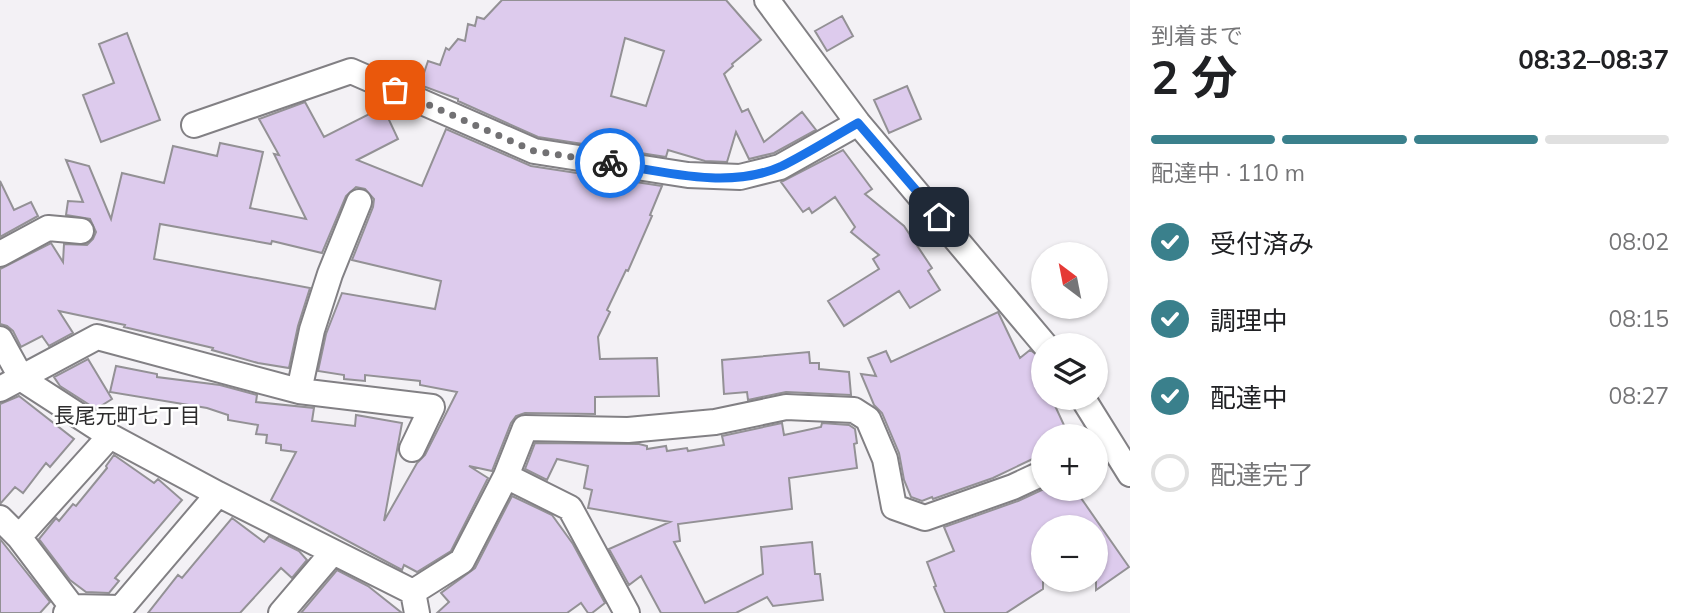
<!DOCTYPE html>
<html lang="ja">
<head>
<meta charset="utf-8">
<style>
  body { margin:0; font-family:Mulish,"Noto Sans JP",sans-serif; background:#f2f2f2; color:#202124; height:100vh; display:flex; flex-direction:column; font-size:26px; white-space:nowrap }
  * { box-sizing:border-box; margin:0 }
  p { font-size:23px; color:#757577 }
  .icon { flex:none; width:38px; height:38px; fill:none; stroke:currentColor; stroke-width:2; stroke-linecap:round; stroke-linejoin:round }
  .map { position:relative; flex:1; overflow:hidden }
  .sheet { display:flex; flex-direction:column; background:#fff; width:560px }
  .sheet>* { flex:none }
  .needle { width:46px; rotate:328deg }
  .fabs { position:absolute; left:1031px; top:242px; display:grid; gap:14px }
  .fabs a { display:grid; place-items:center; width:77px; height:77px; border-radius:50%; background:#fff; box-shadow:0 2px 5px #0004; font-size:35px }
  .pin { position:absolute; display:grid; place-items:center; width:60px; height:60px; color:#fff; margin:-30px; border-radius:14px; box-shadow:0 4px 10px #0006 }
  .courier { position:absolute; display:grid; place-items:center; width:70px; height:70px; margin:-35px; border:5px solid #1a73e8; border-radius:50%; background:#fff; color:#222; box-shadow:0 2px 9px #0007 }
  .headline em { font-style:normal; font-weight:700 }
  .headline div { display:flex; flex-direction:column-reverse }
  .headline { display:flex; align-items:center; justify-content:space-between; height:119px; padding:0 21px }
  h1 { font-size:46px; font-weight:700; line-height:52px }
  .bar { display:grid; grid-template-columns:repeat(4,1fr); gap:10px 7px; align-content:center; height:84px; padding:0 21px }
  .bar i { height:9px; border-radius:5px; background:#e0e0e0 }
  .bar .active { background:#3a808c }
  .bar p { grid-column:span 4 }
  ol { padding:0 21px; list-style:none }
  li { display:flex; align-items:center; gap:21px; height:77px }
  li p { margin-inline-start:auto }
  li .icon { padding:7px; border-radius:50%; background:#3a808c; color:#fff; stroke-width:4 }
  li:last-child { color:#757577 }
  li i { width:38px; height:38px; border:4px solid #e0e0e0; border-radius:50% }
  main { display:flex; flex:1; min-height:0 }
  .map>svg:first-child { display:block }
</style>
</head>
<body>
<main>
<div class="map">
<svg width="1130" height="613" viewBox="0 0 1130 613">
  <rect width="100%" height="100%" fill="#f3f1f5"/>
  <path fill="#ddcbed" stroke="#939195" stroke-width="2" fill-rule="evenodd" d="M502 0H726L761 40 732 64 733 66 724 74 742 112 748 109 764 142 802 112 816 130 774 153 749 159 736 132 727 162 705 161 668 150 666 157 538 137 458 101V99L420 85 428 61 440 65 446 48 449 50 458 39 465 41 468 24 475 26 477 17 484 19ZM625 38 664 51 646 106 611 96Z
    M842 16 853 36 827 51 815 31Z
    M127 33 160 120 101 142 83 95 114 83 99 44Z
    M907 86 921 119 889 133 874 100Z
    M305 102 324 137 383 107 398 139 357 160 422 186 446 129 531 166 662 186 650 215 652 216 628 271 626 270 607 310 610 312 598 337 600 359 657 358 659 396 595 397V414L525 413 516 416 511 423 492 471 469 466 488 478 451 551 417 572 404 565 402 570 271 500 296 452 281 450V445L266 443 267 435 256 434 258 425 228 420V415L207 408 110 392 116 366 157 374V377L220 385 257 395 256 402 314 408 312 421 355 426 356 415 402 423 384 521 417 463 425 455 457 392 420 385V381L365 375V381L344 379V375L318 371 326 334 342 293 435 309 441 281 352 260 373 207 374 199 365 189 356 187 346 196 322 253 272 241 271 244 160 224 154 259 310 288 298 326 289 368 258 363 212 350 213 348 124 327 125 325 59 311 73 333 49 346 42 336 21 347 13 331 7 326 0 324V269L51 243 63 262 64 244 87 245 93 239 96 232 90 219 66 215 68 201 83 202 66 160 89 166 111 219 122 173 164 183 173 146 217 156 220 143 263 152 250 208 306 219 274 154 279 155 259 119Z
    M843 150 872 189 865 194 904 226 932 268 928 271 940 290 910 308 899 291 844 326 828 301 879 269 873 259 879 255 851 232 855 227 835 197 812 213 809 208 803 212 781 182Z
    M0 181 14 210 31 202 38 216 0 237Z
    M998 312 1020 358 1030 350 1043 359V397H1051L1069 436H1043V454L993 478 933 499 932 497 922 501 911 497 904 480 899 453 882 413 874 405 861 374 876 376 868 358 886 351 891 362Z
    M809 352 810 363H819V369L849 372 851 395 786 392 748 400 747 392 724 394 722 360Z
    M88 359 112 399 96 409 60 386 54 377Z
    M19 396 74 439 50 467 46 463 23 493 15 487 0 504V404Z
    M782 423 784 435 821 427 822 423 849 425 855 429 857 443 854 444 857 468 789 478 792 509 678 524 680 541 674 542 705 603 763 574 761 547 812 542 815 574H820L823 600 773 606 767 597 736 613H661L641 576 629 585 609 549 670 522 588 508 592 490 584 488 588 466 557 459 547 480 525 469 535 443 639 444 647 446V449L666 446 667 451 687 448 688 451 724 445 722 436Z
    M114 455 154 483 158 479 182 500 115 578 119 581 109 593 86 592 70 580 39 539 56 518 59 521 73 504 76 506 107 468 106 466Z
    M1046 488H1074L1129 567 1096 590V527H1043V589L1006 613H945L934 587 936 586 927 562 954 551 944 527 1018 501Z
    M512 496 552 515 573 544 605 603 592 613H588L581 603 567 613H437L449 602 441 593 475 568Z
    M232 518 264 542 269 536 299 551 307 560 292 578 281 568 240 613H148L178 575 182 578Z
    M0 539 50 602 40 613H0Z
    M337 570 368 586 402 613H301Z"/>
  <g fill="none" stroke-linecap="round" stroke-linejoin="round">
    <defs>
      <path id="street" d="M767 0 858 123 1045 345
        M194 125 351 71 534 151 688 175 740 177 780 167 858 123
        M0 254 48 228 81 231
        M0 339 22 379 110 436 218 494 413 592 417 613
        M0 389 97 337 299 391 432 407 412 449
        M299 391 312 330 330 274 359 202
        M1082 397 1130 474
        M506 476 570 508 627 613
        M0 518 19 537 72 607
        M19 537 110 436
        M413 592 462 561 506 476 525 428 628 430 715 422 786 407 854 410 868 419 885 459 894 507 925 518 1013 487 1043 473
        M66 613 72 607 121 608 218 494
        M281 613 333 552"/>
    </defs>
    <use href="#street" stroke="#828084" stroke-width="28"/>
    <use href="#street" stroke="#fff" stroke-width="24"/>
  </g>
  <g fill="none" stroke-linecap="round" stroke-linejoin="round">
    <path stroke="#727173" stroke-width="7" stroke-dasharray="0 12.6" d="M395 90 534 151 610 163"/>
    <path stroke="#1a73e8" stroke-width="9" d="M610 163C665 172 730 190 782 166 808 153 833 137 858 123L939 217"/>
  </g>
  <g text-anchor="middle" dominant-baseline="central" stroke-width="5" stroke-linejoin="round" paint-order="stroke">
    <g font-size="21" fill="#2d2c2d" stroke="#fff">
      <text x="127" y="415">長尾元町七丁目</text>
    </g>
  </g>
</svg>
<div class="fabs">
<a><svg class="needle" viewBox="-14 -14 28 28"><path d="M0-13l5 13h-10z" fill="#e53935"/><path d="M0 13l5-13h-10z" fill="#757577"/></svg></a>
<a><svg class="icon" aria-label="layers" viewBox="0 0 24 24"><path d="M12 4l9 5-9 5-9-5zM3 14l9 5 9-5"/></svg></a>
<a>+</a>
<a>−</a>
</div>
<div class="pin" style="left:395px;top:90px;background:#ea580c"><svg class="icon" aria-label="bag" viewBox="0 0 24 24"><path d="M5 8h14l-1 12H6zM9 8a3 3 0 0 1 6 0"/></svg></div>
<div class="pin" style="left:939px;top:217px;background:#1f2937"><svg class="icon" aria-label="home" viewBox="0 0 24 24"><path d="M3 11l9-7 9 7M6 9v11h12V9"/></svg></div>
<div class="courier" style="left:610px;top:163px"><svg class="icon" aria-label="bike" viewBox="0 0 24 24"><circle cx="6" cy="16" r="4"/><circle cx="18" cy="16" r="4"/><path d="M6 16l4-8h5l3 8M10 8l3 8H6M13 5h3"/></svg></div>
</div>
<section class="sheet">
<div class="headline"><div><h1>2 分</h1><p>到着まで</p></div><em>08:32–08:37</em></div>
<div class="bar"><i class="active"></i><i class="active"></i><i class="active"></i><i></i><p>配達中 · 110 m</p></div>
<ol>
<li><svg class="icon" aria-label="check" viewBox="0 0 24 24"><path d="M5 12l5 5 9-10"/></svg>受付済み<p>08:02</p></li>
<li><svg class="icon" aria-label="check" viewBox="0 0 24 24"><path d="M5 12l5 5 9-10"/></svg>調理中<p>08:15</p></li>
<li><svg class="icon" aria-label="check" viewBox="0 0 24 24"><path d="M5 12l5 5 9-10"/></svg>配達中<p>08:27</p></li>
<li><i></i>配達完了</li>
</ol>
</section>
</main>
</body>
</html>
